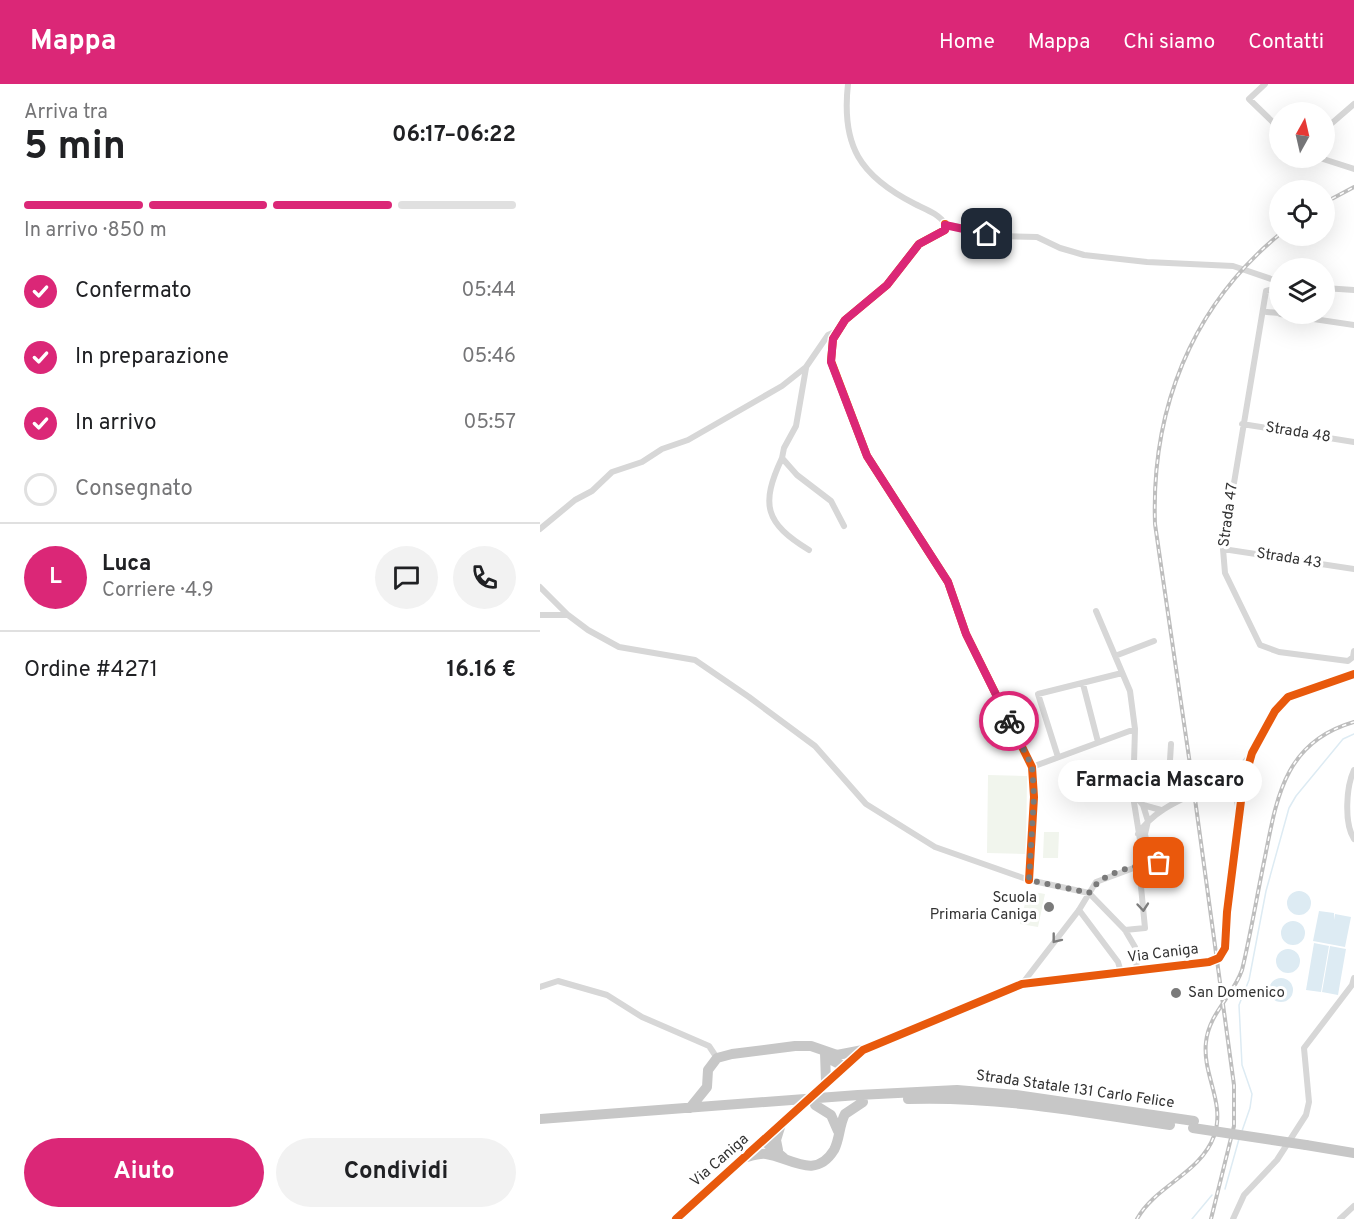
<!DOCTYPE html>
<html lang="it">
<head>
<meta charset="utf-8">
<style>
  body { margin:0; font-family:Overpass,sans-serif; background:#f2f2f2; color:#202124; height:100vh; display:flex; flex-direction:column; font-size:22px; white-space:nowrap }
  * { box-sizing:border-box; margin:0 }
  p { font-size:20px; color:#757577 }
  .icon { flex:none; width:33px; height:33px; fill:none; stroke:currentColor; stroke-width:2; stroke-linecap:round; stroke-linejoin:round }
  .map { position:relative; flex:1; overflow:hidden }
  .side { display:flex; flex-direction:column; background:#fff; width:540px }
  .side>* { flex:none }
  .needle { width:39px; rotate:8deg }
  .buttons { position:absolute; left:729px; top:18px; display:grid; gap:12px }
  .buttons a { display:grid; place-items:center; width:66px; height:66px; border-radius:50%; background:#fff; box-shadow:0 6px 24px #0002; font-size:30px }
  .pin { position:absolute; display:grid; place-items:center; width:51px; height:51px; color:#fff; margin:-26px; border-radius:12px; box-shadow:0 3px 9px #0006 }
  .courier { position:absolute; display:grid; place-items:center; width:60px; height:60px; margin:-30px; border:4px solid #db2777; border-radius:50%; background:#fff; color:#222; box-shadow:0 2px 8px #0007 }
  .bubble { position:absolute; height:42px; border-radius:21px; background:#fff; box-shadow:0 6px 24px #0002; font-size:20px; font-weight:700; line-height:42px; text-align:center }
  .overview em { font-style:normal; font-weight:700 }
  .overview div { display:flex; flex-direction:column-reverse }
  .overview { display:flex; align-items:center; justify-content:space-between; height:102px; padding:0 24px }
  h1 { font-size:39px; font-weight:700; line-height:45px }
  .bar { display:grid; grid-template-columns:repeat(4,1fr); gap:9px 6px; align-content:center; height:72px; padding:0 24px }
  .bar i { height:8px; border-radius:4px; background:#e0e0e0 }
  .bar .on { background:#db2777 }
  .bar p { grid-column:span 4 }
  .line { display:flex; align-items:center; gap:15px; padding:0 24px; border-top:2px solid #e0e0e0 }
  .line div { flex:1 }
  .round { display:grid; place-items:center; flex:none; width:63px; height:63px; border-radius:32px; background:#f2f2f2 }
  ol { padding:0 24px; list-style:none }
  li { display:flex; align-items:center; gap:18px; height:66px }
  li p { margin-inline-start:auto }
  li .icon { padding:6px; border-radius:50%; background:#db2777; color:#fff; stroke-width:4 }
  li:last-child { color:#757577 }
  li i { width:33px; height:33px; border:3px solid #e0e0e0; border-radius:50% }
  .cta { display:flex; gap:12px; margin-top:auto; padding:12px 24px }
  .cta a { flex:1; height:69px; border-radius:36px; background:#db2777; color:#fff; font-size:24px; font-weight:700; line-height:69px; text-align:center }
  .cta a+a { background:#f2f2f2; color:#202124 }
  header { display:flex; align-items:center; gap:36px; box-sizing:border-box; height:84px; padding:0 30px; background:#db2777; color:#fff }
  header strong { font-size:28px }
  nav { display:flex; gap:33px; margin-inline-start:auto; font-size:21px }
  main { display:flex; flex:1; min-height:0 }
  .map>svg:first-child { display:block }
</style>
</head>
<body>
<header>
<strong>Mappa</strong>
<nav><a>Home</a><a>Mappa</a><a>Chi siamo</a><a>Contatti</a></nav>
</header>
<main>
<section class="side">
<div class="overview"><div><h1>5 min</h1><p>Arriva tra</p></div><em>06:17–06:22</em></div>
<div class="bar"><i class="on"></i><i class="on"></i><i class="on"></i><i></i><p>In arrivo · 850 m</p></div>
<ol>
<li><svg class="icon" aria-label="check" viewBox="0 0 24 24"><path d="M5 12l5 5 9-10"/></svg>Confermato<p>05:44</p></li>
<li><svg class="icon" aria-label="check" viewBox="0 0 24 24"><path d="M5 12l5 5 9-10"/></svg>In preparazione<p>05:46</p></li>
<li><svg class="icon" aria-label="check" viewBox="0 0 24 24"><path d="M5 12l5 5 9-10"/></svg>In arrivo<p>05:57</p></li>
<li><i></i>Consegnato</li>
</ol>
<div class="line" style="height:108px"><b class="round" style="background:#db2777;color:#fff">L</b><div><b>Luca</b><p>Corriere · 4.9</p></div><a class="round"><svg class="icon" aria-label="chat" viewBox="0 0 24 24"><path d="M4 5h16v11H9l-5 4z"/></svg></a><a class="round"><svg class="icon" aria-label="phone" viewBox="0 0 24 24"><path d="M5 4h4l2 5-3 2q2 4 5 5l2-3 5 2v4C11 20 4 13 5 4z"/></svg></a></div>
<div class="line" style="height:78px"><div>Ordine #4271</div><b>16.16 €</b></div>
<div class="cta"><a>Aiuto</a><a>Condividi</a></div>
</section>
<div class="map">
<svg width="814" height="1135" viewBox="0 0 814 1135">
  <rect width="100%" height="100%" fill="#fff"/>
  <path fill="#f1f5ed" d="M448 691 487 692 486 770 447 769Z
    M504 748H519L518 774H503Z
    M488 807 505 810 498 843 480 840Z"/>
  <path fill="#ddebf3" d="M747 819a12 12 0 1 1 24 0a12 12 0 1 1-24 0Z
    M779 827 794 829V836L795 830 811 833 805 863 773 857Z
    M741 849a12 12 0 1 1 24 0a12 12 0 1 1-24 0Z
    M774 859 789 862 781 908 766 906Z
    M790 862 806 865 798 911 782 908Z
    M736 877a12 12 0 1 1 24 0a12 12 0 1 1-24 0Z
    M729 906a12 12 0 1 1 24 0a12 12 0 1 1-24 0Z"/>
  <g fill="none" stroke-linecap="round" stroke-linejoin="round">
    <path stroke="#ddebf3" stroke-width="1.5" d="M702 1047 710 1024 712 1010 702 981 699 921 709 896 726 807 749 724 756 712 803 655 814 650
      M685 1105 699 1055
      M652 1135 672 1111"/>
    <path stroke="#d6d6d6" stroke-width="8" stroke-dasharray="8 4" stroke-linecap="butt" d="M243 1039 285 999"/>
    <path stroke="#d7d7d7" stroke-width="6" d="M308 0C301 62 320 92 375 120 385 125 399 130 405 140
      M725 0 709 15 740 45
      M784 46 814 20
      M780 74 814 85
      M405 140V146L379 160 347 201 305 236 293 255 291 277 327 372 408 498 426 550 492 683 494 713 489 796
      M405 140 459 152 497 153 520 164 544 171 607 178 693 182 740 198
      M740 203 726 207 683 465 685 489 720 561 739 568 808 577 813 573 814 567
      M784 204 814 206
      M727 228 740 229
      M740 230 814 241
      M266 284 256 342 244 364 242 374 257 391 291 417 304 442
      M702 340 814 358
      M242 374C220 421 225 439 269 466
      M0 445 35 416 52 407 72 388 102 378 122 365 148 356 242 302 266 283 288 251 297 247
      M683 465 814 485
      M0 503 28 531
      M556 527 590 607 595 645 593 712 604 781
      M0 531H28L48 546 79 563 155 576 209 613 275 662 326 720 395 763 489 796 549 809 585 846 595 863 597 886
      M575 572 614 557
      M543 600 558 658
      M518 673 498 610 582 589
      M492 683 595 645
      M814 686C806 703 804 739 814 755
      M592 691 629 693 631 660
      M684 693 703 701
      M686 701 696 712 698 722
      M594 710 603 721 608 737 605 750 611 780
      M603 721 621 726
      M598 750C624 710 681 709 709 673
      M539 826 578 878 581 888
      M585 846 605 844 599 782
      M482 900 539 826 556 798 599 782 636 773
      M0 903 18 897 67 911 102 933 169 962 177 974
      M693 1135 704 1111 737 1076 766 1031 769 1018 764 964 812 901 814 894
      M800 1135 814 1122"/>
    <path stroke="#d7d7d7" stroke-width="8" d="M285 999 323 966 482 900 669 878 679 874 685 864 687 828 703 701 712 669 735 627 748 613 814 590
      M136 1135 240 1042"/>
    <path stroke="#c7c7c7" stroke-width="10" d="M285 969 286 998
      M286 973 303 982
      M368 1015C457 1012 543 1028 630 1041
      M275 1021 291 1031 298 1047
      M150 1024 167 1003 168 986 177 974 192 970 255 962H271L297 971 323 966
      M0 1035 318 1011 417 1006 476 1011 654 1037
      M224 1057 244 1074
      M766 1061 814 1069
      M238 1066 236 1056 241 1040
      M203 1074C211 1072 219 1069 226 1070 250 1073 275 1097 294 1066 300 1055 299 1041 305 1030L323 1018"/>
    <defs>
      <path id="rail" d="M784 119 814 103
        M653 701 615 440C611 326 651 223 740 150
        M655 715 694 1001V1042L671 1135
        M597 1135C616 1101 660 1090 674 1052 686 1019 662 991 666 958 669 929 693 912 702 886 711 849 717 811 725 773 737 712 745 658 814 638"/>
    </defs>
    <use href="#rail" stroke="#bebebe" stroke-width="4"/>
    <use href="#rail" stroke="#fff" stroke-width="1.5" stroke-dasharray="4.5" stroke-linecap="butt"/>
    <path stroke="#c7c7c7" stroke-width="10" d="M653 1044 766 1061"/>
    <defs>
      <path id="cycleway" d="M405 140V146L379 160 347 201 305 236 293 255 291 277 327 372 408 498 426 550 492 683 494 713 489 796
        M136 1135 323 966 482 900 669 878 679 874 685 864 687 828 703 701 712 669 735 627 748 613 814 590"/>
    </defs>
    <use href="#cycleway" stroke="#fff" stroke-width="11"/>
    <use href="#cycleway" stroke="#e8590c" stroke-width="8"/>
  </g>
  <defs><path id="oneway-chevron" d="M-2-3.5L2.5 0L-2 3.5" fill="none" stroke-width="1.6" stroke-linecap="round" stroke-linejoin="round" transform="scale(1.5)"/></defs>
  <g stroke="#7d7d7d">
    <use href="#oneway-chevron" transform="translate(603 823) rotate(85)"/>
    <use href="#oneway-chevron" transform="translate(516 855) rotate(128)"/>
  </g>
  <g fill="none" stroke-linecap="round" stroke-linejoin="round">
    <path stroke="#7a7a7a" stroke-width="6" stroke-dasharray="0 10.8" d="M469 637 492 682 494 712 489 796 549 809C562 788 595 781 619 779"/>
    <path stroke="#db2777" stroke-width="8" d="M447 150 405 141V146L379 160 347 201 305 236 293 255 291 278 327 372 408 498 426 550 469 637"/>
  </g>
  <g fill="#7a7a7a" stroke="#fff" stroke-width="2">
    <circle cx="509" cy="823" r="6"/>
    <circle cx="636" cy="909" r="6"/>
  </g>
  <g text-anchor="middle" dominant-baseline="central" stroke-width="6" stroke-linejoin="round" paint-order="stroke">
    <g font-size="15" fill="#333" stroke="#fff">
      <text transform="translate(758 349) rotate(9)">Strada 48</text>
      <text transform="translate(689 431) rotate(-82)">Strada 47</text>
      <text transform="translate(749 475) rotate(9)">Strada 43</text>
      <text transform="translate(623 870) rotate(-7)">Via Caniga</text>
      <text transform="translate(535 1006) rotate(8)">Strada Statale 131 Carlo Felice</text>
      <text transform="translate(180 1077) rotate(-41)">Via Caniga</text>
    </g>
    <g font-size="15" fill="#333" stroke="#fff" text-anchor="end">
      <text x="497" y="814">Scuola<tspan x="497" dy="17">Primaria Caniga</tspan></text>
      <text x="648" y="909" text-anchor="start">San Domenico</text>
    </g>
  </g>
</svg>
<div class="buttons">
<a><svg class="needle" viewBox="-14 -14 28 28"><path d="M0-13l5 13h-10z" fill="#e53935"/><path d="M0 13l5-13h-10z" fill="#757577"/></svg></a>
<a><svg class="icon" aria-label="locate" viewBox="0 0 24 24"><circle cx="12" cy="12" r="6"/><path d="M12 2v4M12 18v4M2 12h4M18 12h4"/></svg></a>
<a><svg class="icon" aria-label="layers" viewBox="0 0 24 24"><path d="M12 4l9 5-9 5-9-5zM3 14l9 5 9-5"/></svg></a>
</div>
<div class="pin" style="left:619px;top:779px;background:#ea580c"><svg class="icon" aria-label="bag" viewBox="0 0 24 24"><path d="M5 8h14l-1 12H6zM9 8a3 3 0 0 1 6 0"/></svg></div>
<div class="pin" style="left:447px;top:150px;background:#1f2937"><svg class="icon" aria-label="home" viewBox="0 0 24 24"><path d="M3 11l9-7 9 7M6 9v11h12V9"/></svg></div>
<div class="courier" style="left:469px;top:637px"><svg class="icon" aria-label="bike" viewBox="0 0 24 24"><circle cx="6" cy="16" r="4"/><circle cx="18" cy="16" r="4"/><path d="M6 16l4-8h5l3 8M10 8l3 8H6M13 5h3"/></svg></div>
<div class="bubble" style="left:518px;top:676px;width:204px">Farmacia Mascaro</div>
</div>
</main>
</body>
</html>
